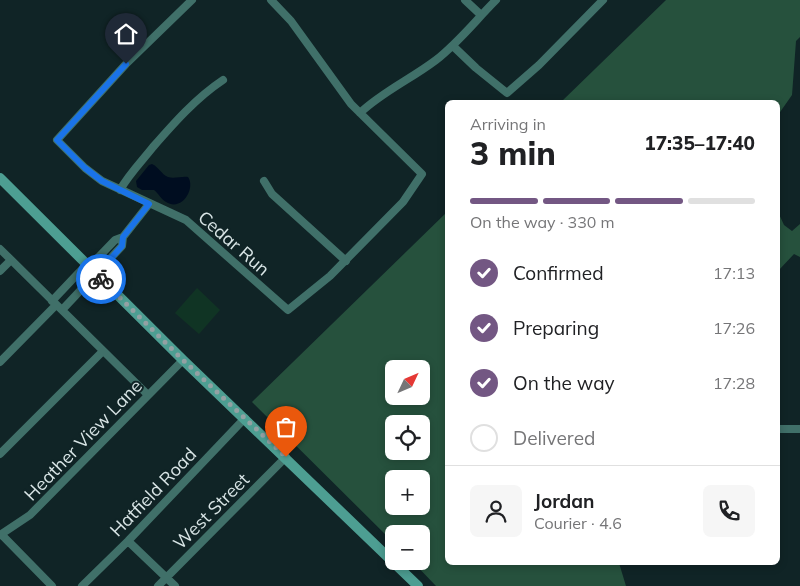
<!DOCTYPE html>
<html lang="en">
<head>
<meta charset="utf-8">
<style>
  body { margin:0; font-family:Mulish,sans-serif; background:#f6f6f6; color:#202124; height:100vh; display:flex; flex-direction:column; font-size:19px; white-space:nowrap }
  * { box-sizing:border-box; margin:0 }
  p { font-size:16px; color:#757577 }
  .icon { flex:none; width:28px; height:28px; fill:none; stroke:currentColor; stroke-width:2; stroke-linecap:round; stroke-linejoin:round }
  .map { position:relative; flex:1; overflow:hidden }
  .sheet { position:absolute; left:445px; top:100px; width:335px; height:465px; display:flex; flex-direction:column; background:#fff; border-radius:8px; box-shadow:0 2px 8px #0003 }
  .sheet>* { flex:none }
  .needle { width:32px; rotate:46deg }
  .controls { position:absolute; left:385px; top:360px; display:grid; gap:10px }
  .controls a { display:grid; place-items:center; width:45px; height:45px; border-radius:8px; background:#fff; box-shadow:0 2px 8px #0003; font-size:25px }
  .pin { position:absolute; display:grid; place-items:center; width:42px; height:42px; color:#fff; margin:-51px -21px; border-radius:50% 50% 50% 0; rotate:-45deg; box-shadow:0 0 5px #0007 }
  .pin .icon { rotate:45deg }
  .courier { position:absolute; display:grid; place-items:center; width:50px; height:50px; margin:-25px; border:4px solid #1a73e8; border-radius:50%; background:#fff; color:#222; box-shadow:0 1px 6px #0007 }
  .summary em { font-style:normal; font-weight:800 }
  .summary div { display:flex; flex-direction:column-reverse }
  .summary { display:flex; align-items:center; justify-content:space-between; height:85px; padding:0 25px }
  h1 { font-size:32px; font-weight:800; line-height:38px }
  .bar { display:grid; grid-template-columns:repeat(4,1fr); gap:8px 5px; align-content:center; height:60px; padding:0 25px }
  .bar i { height:6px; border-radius:4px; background:#e0e0e0 }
  .bar .selected { background:#735783 }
  .bar p { grid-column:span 4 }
  .line { display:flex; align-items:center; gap:12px; padding:0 25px; border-top:1px solid #e0e0e0 }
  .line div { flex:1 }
  .round { display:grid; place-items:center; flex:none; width:52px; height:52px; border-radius:8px; background:#f6f6f6 }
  ol { padding:0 25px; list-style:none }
  li { display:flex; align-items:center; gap:15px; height:55px }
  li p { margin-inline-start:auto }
  li .icon { padding:5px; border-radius:50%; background:#735783; color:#fff; stroke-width:4 }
  li:last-child { color:#757577 }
  li i { width:28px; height:28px; border:2px solid #e0e0e0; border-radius:50% }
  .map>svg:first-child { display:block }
</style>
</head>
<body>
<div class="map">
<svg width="800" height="586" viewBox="0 0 800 586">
  <rect width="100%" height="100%" fill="#102426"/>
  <path fill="#103424" d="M197 288 220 310 199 334 175 313Z"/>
  <path fill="#26513d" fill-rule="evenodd" d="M666 0H800V37L796 41 792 95 778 115V102H561Z
    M447 212 448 562 619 563 626 586H436L412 561H421V534H394V543L252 402ZM394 369H421V396H394ZM394 424H421V451H394ZM394 479H421V506H394Z
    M778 212 784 225 792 231 800 224V257L794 254 778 271Z"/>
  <path fill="#000d20" d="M152 164C159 167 161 174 168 177 174 179 182 176 188 177 196 188 182 212 166 202 161 199 159 194 154 190H142L137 187 136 181 149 165Z"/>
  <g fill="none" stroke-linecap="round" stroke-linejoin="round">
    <path stroke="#407069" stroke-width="8" d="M192 0 126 64 57 140 85 168 102 181 186 220 288 310 330 276 403 202 422 174 351 104 291 21 271 0
      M465 0 481 15
      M453 46 476 68 507 93 539 65 603 0
      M360 113C382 92 411 79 436 60 458 43 476 20 496 0
      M264 181 272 194 346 261
      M120 190C129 174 142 161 153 147 174 123 196 98 223 80
      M0 249 148 395
      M90 266 115 240 123 237 149 204
      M0 271 11 260
      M52 301 87 264
      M62 310 122 246 123 237
      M0 362 56 305
      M778 429H800
      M0 454 103 351
      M0 535 30 515 183 360
      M2 535 52 586
      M128 541 175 586
      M82 586 128 541 245 418
      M158 586 286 457"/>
    <path stroke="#4d9e92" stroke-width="10" d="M0 178 183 360 418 586"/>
  </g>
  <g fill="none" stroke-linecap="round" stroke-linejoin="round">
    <path stroke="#93a1a3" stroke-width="5" stroke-dasharray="0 9" d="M101 279 183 360 286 457"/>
    <path stroke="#1a73e8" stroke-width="6" d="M101 279 97 274 122 246 123 237 149 204 102 181 85 168 57 140 126 64"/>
  </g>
  <g text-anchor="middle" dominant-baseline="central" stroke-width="4" stroke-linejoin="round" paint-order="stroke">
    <g font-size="18" fill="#d9e5e6" stroke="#102426">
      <text transform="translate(234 243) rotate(41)">Cedar Run</text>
      <text transform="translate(83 440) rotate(-46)">Heather View Lane</text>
      <text transform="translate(153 492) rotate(-46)">Hatfield Road</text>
      <text transform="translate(211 511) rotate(-45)">West Street</text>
    </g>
  </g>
</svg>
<div class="controls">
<a><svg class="needle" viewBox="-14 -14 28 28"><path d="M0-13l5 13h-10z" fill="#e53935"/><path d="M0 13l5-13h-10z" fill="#757577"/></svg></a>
<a><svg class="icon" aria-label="locate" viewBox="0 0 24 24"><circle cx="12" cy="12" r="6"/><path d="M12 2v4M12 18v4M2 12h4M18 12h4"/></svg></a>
<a>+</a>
<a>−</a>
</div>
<div class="pin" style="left:286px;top:457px;background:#ea580c"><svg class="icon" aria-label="bag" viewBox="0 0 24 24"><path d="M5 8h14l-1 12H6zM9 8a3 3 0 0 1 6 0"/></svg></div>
<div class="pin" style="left:126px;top:64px;background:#1f2937"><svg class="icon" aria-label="home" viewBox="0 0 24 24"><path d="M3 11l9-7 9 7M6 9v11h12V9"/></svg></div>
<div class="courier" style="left:101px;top:279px"><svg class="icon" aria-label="bike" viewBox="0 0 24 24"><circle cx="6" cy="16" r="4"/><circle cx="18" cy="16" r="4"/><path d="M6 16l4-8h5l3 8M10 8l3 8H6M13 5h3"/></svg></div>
<section class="sheet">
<div class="summary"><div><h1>3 min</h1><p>Arriving in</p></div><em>17:35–17:40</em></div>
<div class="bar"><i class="selected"></i><i class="selected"></i><i class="selected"></i><i></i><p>On the way · 330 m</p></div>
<ol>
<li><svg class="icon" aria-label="check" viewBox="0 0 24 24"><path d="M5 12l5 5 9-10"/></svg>Confirmed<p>17:13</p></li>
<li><svg class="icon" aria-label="check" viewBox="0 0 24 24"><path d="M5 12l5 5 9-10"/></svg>Preparing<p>17:26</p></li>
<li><svg class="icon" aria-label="check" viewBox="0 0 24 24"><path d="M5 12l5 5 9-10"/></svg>On the way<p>17:28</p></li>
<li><i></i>Delivered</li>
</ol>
<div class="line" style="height:90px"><a class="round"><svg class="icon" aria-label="person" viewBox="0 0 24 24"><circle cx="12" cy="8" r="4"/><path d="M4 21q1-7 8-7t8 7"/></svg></a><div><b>Jordan</b><p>Courier · 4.6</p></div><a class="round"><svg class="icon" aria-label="phone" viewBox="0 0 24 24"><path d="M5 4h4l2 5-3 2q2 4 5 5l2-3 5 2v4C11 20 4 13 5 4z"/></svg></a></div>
</section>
</div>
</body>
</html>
